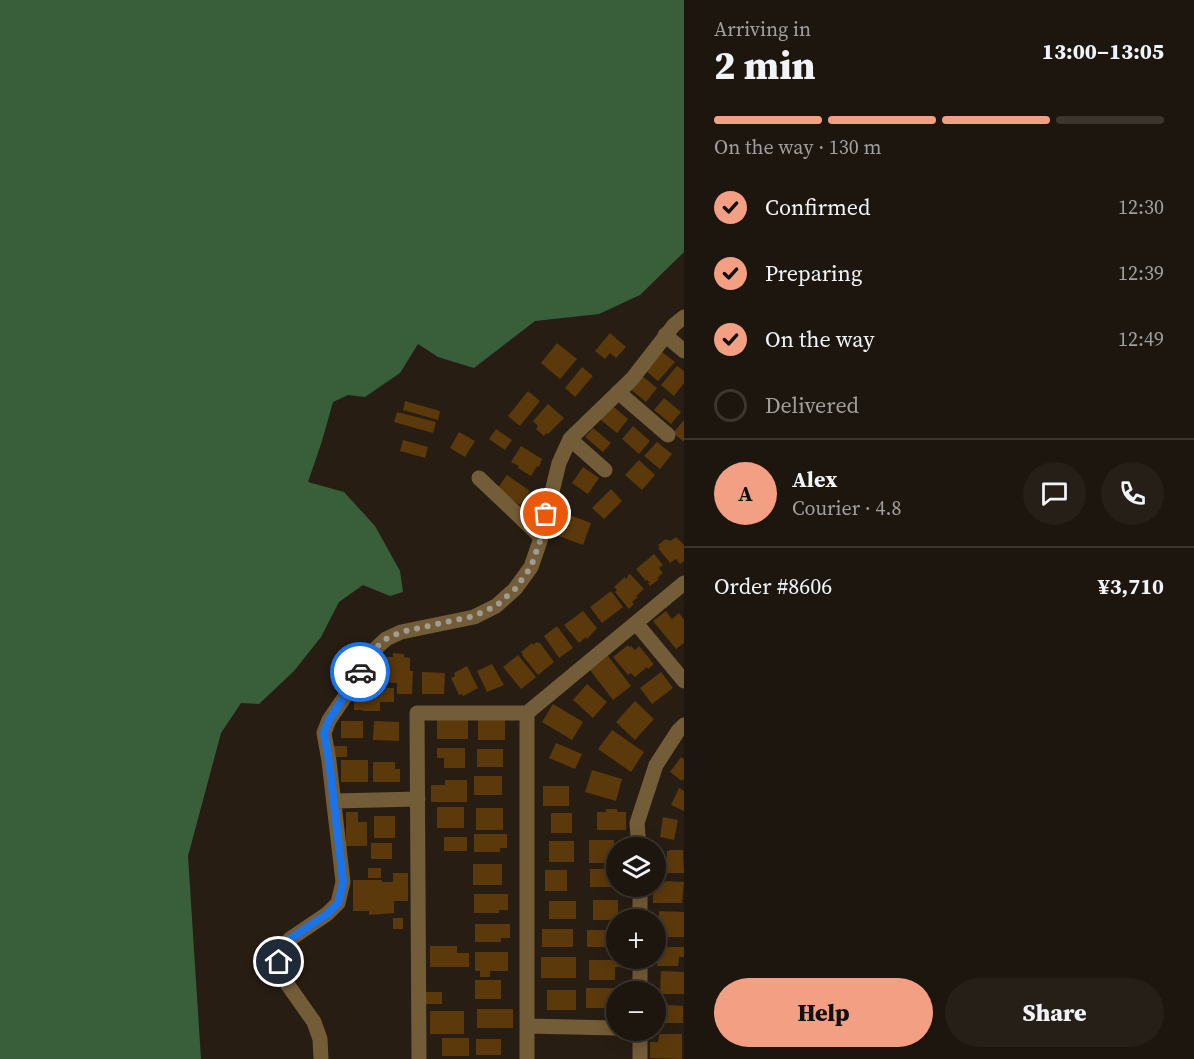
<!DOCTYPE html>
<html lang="en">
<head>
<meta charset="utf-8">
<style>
  body { margin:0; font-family:"Source Serif 4",serif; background:#251f17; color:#f1f3f6; height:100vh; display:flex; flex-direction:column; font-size:22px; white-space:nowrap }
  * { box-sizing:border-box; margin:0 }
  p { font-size:20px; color:#a09f9e }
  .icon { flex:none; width:33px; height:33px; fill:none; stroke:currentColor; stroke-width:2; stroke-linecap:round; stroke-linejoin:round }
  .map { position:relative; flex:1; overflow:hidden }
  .panel { display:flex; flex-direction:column; background:#1d160e; width:510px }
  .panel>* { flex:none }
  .fabs { position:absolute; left:606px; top:837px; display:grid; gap:12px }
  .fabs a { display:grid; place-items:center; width:60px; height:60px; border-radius:50%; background:#1d160e; box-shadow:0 3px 15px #0003,0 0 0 2px #3b352e; font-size:30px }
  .pin { position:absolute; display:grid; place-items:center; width:51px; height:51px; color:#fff; margin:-26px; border:3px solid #fff; border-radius:50%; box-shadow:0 2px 6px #0007 }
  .courier { position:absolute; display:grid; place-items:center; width:60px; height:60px; margin:-30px; border:4px solid #1a73e8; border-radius:50%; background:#fff; color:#222; box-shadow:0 2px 8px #0007 }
  .summary em { font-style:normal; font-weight:800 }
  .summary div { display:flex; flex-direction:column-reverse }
  .summary { display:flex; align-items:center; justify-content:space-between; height:102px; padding:0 30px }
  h1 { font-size:39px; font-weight:800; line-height:45px }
  .bar { display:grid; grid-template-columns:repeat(4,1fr); gap:9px 6px; align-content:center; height:72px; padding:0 30px }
  .bar i { height:8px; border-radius:4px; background:#3b352e }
  .bar .selected { background:#f39f83 }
  .bar p { grid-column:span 4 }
  .line { display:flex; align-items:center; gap:15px; padding:0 30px; border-top:2px solid #3b352e }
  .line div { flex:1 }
  .round { display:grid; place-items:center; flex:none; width:63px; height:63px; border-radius:32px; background:#251f17 }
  ol { padding:0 30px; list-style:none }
  li { display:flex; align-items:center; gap:18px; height:66px }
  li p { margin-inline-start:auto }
  li .icon { padding:6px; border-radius:50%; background:#f39f83; color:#111; stroke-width:4 }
  li:last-child { color:#a09f9e }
  li i { width:33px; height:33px; border:3px solid #3b352e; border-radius:50% }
  .cta { display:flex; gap:12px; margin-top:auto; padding:12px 30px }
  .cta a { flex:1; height:69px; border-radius:36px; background:#f39f83; color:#111; font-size:24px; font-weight:800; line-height:69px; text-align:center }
  .cta a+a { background:#251f17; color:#f1f3f6 }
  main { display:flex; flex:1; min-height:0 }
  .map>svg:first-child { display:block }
</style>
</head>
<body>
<main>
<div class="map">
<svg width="684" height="1059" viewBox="0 0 684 1059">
  <rect width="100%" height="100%" fill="#271d13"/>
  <path fill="#395f3a" d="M0 0H684V252L640 295 599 314 535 321 474 368 438 357 418 344 400 373 365 397 348 395 333 402 322 441 308 482 344 492 375 526 400 571 403 592 390 596 363 585 339 602 321 637 294 671 259 704 241 703 221 733 188 856 201 1059H0Z"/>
  <path fill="#5b390b" d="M610 333 626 347 616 358 610 353 605 359 595 351Z
    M557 343 577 359 560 379 541 363Z
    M662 352 675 362 658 381 646 371Z
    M677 366 684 371V383L674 396 661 385Z
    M582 367 593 376 575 397 565 388Z
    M641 375 657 388 646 402 629 388Z
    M528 391 540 401 520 426 508 416Z
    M664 398 681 412 671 424 654 410Z
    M405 401 440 411 438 420 403 410Z
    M609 403 628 419 617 433 597 417Z
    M548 404 564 418 548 434 546 433 544 436 536 429 538 426 533 421Z
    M397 412 436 422 433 433 394 422Z
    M684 420V442L673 433Z
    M633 426 650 441 639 454 622 439Z
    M593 428 611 443 603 452 585 437Z
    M496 429 512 440 505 450 489 439Z
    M459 432 475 441 465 457 450 448Z
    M403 440 428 447 425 458 400 451Z
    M657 442 672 454 660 469 644 456Z
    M521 446 542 459 539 467 537 466 531 476 518 468 519 466 511 462Z
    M639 460 655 475 642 490 625 475Z
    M583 467 599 478 588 494 572 483Z
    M507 475 530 491 520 505 497 489Z
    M611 489 622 501 604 519 592 508Z
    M556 510 591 523 583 545 548 532Z
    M676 537 684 545V561L680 564 676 559 670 563 658 548 660 547 658 545 666 539 670 541Z
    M654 554 663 565 659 568 663 573 657 578 659 579 650 586 648 583H650L647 580 646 581 636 569Z
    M630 574 644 589 636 596 638 597 632 602 634 604 629 609 615 592 617 590 614 587 625 577 626 579 628 577 627 576Z
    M611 591 623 607 602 623 590 607Z
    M583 611 597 628 587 639 586 637 579 643 564 625Z
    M666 611 672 619 679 613 684 620V643L676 649 653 621Z
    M557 626 573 648 559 658 544 636Z
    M537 642 539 643H540L554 662 538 675 522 655 523 654 521 652 532 643 533 645Z
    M628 645 629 647 631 646 635 650 639 646 653 663V665L648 669 647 667 635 677 631 673 628 675 613 657Z
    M393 653 404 654V657L410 658V671H413L412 694H397V683L378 682V667H385L386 657H393Z
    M518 655 536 677 521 689 503 667Z
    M608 656 631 686 613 700 590 670Z
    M492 664 504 685 487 692 477 671Z
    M467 666 478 688 463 696 462 694 459 695 451 678 455 676 454 673Z
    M422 672 445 673 444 694H422Z
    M661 672 673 688 652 704 640 688Z
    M587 684 607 702 593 718 573 700Z
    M362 688H394V702H380V711H362V710H354V699H357V693H362Z
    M635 701 654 719 635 740 616 722Z
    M553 704 583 722 572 740 542 722Z
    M478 718H505V740H478Z
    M437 719H468V739H437Z
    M341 721H363V738H341Z
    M374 721 399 722V741L373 740Z
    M612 730 644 752 631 772 598 749Z
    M556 743 582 754 575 769 549 758Z
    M334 746H347V757H334Z
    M437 748H465V768H444V758H437Z
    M477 749H503V767H477Z
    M681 757 684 759V780L683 779 682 781 670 772Z
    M341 760H368V782H341Z
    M373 762H395V769H400V782H373Z
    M592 770 622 779 616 801 585 792Z
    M474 776H502V795H474Z
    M445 780H467V802H431V785H445Z
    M543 786H569V806H543Z
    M679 788 684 791V811L671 805Z
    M437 807H464V828H437Z
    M476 808H503V830H476Z
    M606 809H617V812H626V830H597V812H606Z
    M346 812H358V822H367V846H346Z
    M551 813H572V833H551Z
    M374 816H395V838H374Z
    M663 817 678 820 674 840 660 837Z
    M474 834H507V848H500V852H474Z
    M444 837H467V851H444Z
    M589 840H614V863H589Z
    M549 841H574V862H549Z
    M371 843H392V859H371Z
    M669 850H683L684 873H659V857H667V851H669Z
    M473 864H502V885H473Z
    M368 868H381V878H368Z
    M590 869H612V887H590Z
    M545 870H567V891H545Z
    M393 873H408V901H394V913L369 915V911H353V880H382V882H393Z
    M666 881 684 882 682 903H653V886H656V882H666Z
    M474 894H508V910H499V913H474Z
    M593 900H618V920H593Z
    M549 901H576V919H549Z
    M659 911 684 912V937H658Z
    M393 918H403V929H393Z
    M475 924H510V938H501V942H475Z
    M542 929H573V947H542Z
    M587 930H615V947H587Z
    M430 946H457V953H469V967H430Z
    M657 947H684V957H679L678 966H657Z
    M475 952H508V971H490V977H480V971H475Z
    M541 957H576V978H541Z
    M613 958H628V967H615V980H589V960H613Z
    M661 971 684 972V994H660Z
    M475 980H501V999H475Z
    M586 988H615V1008H586Z
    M547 990H576V1010H547Z
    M423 992H442V1004H423Z
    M656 1003H668V1005L683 1006V1023H657Z
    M477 1009H513V1028H477Z
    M430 1011H464V1034H430Z
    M659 1034H682V1059L650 1058V1042H658Z
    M442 1038H469V1056H442Z
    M476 1039H501V1055H476Z"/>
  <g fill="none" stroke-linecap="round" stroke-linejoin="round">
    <path stroke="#735d38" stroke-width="15" d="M665 335 684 351
      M618 392 668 435
      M570 439 605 470
      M479 478 541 537
      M636 623 684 681
      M334 801 418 799
      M639 848 637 823 656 765 678 731 684 725
      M640 886V920
      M640 958V992
      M527 1026 616 1028
      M640 1030V1059
      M321 1059 320 1039 314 1022 283 978 279 962 283 948 290 939 327 914 338 903 343 882 329 761 324 733 329 720 344 698 373 651 386 639 401 632 474 617 496 606 515 589 531 567 540 541 559 463 570 439 632 379 674 325 684 317
      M419 1059 417 713H527L684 583
      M527 1059V713"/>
  </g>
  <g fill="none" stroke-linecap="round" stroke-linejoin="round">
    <path stroke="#a29b93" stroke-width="6" stroke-dasharray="0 10.8" d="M360 672 372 651 386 639 401 632 474 616 496 606 515 589 531 567 540 541 546 514"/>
    <path stroke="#1a73e8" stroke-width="8" d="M279 962 283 948 290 939 327 914 338 903 343 882 341 863 329 761 324 733 329 720 360 672"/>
  </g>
</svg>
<div class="fabs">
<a><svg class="icon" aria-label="layers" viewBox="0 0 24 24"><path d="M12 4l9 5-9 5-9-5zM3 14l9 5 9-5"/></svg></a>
<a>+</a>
<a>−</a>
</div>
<div class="pin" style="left:546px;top:514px;background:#ea580c"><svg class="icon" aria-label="bag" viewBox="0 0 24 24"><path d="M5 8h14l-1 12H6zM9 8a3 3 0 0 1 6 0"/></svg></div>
<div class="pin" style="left:279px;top:962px;background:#1f2937"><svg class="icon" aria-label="home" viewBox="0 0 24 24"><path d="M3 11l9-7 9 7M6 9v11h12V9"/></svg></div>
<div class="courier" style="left:360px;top:672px"><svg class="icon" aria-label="car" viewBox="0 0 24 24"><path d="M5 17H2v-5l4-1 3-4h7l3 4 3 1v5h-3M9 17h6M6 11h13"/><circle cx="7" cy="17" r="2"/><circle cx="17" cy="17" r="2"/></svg></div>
</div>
<section class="panel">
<div class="summary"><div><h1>2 min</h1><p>Arriving in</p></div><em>13:00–13:05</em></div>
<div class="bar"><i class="selected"></i><i class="selected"></i><i class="selected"></i><i></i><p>On the way · 130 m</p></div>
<ol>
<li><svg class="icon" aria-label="check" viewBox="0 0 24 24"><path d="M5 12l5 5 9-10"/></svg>Confirmed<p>12:30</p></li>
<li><svg class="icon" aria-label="check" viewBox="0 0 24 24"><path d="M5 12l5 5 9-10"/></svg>Preparing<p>12:39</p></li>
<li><svg class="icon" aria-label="check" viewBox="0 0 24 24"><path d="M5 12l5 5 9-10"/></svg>On the way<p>12:49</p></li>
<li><i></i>Delivered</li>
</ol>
<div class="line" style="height:108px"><b class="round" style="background:#f39f83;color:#111">A</b><div><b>Alex</b><p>Courier · 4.8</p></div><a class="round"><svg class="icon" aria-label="chat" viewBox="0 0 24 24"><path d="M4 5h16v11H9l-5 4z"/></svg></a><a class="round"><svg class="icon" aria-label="phone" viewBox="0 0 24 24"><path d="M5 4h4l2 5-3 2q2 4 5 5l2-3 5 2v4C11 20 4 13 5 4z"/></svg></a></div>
<div class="line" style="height:78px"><div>Order #8606</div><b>¥3,710</b></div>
<div class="cta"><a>Help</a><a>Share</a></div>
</section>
</main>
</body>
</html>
